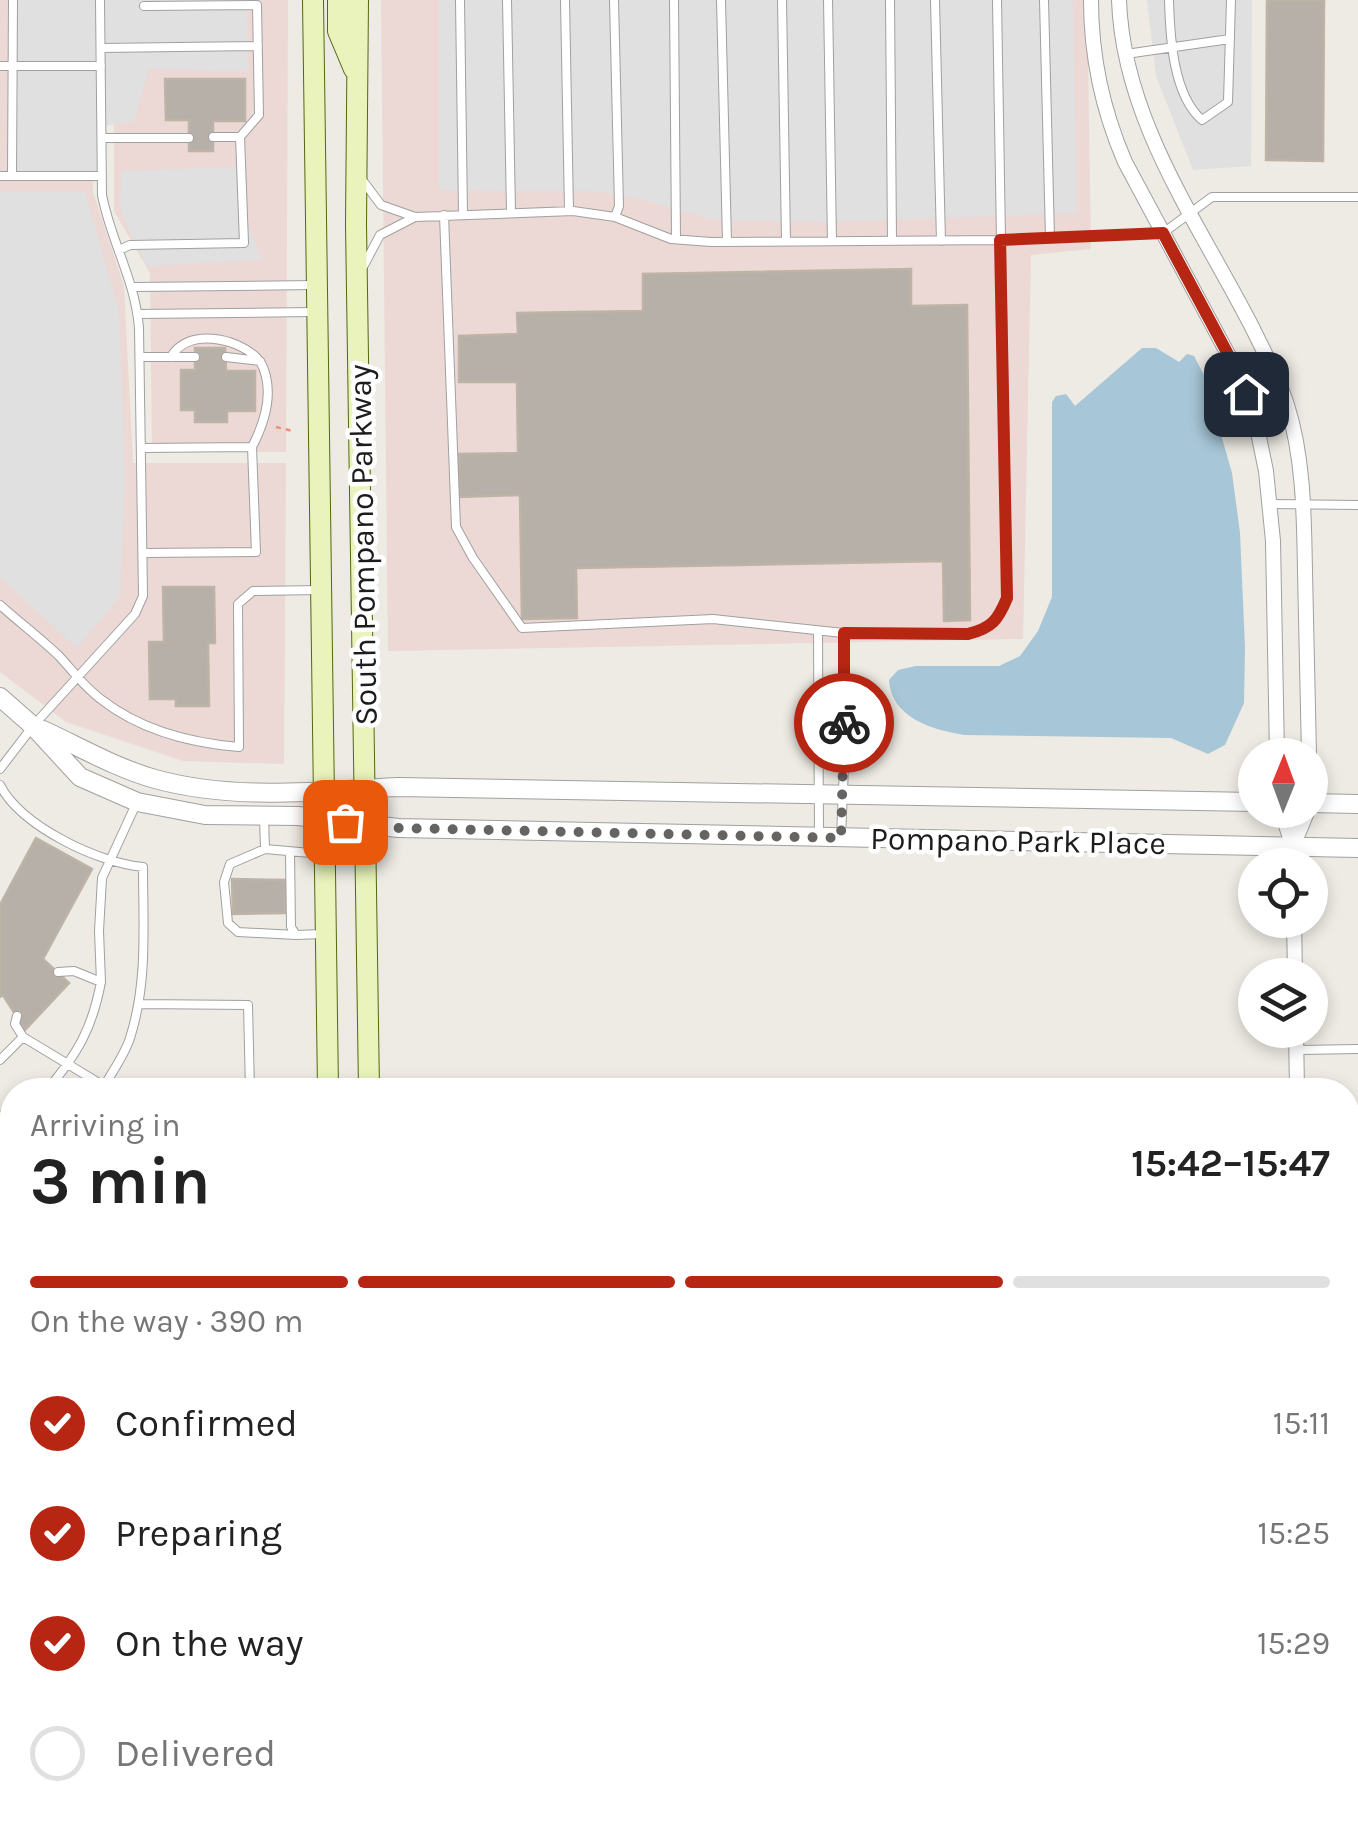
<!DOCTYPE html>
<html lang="en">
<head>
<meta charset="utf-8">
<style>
  body { margin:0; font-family:Karla,sans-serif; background:#f6f6f6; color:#222; height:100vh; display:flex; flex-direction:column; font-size:38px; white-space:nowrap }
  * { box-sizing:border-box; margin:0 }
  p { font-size:32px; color:#767676 }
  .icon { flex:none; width:55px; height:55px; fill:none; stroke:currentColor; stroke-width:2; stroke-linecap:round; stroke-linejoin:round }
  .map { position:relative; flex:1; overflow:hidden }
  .side { position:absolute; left:0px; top:1078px; width:1360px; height:752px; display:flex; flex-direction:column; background:#fff; border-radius:40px 40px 0 0; box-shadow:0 5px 15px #0003 }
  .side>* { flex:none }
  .needle { width:65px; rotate:1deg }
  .fabs { position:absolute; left:1238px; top:738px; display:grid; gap:20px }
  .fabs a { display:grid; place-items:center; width:90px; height:90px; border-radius:50%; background:#fff; box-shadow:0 5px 15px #0003; font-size:50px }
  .pin { position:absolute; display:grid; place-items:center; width:85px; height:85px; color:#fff; margin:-42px; border-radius:20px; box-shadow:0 5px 15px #0006 }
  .courier { position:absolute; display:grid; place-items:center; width:100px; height:100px; margin:-50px; border:8px solid #b72612; border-radius:50%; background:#fff; color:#222; box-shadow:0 2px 12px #0007 }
  .summary em { font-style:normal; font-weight:700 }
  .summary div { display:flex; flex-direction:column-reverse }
  .summary { display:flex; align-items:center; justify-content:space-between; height:170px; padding:0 30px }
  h1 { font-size:65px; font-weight:700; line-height:75px }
  .bar { display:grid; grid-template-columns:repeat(4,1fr); gap:15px 10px; align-content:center; height:120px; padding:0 30px }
  .bar i { height:12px; border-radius:8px; background:#e0e0e0 }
  .bar .on { background:#b72612 }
  .bar p { grid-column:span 4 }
  ol { padding:0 30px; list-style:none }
  li { display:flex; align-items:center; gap:30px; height:110px }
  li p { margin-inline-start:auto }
  li .icon { padding:10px; border-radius:50%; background:#b72612; color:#fff; stroke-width:4 }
  li:last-child { color:#767676 }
  li i { width:55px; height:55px; border:5px solid #e0e0e0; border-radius:50% }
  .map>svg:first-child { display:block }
</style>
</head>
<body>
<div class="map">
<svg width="1358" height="1828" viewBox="0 0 1358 1828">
  <rect width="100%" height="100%" fill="#edebe3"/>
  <path fill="#ecd8d4" d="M0 0H95L93 192 124 286 133 463H286L284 764 183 761 66 722 0 672Z
    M114 0H288L286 452H152L150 273 114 211Z
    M381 0H1087L1091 249 1031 255 1023 639 388 651Z"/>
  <path fill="#c1e3ad" d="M0 1663H12V1818H209L211 1828H0Z"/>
  <path fill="#e0e0e0" d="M13 0H247L248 71 149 69 134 122 102 126V176H12Z
    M439 0H1073L1077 213 828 222 714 220 640 199 595 191 439 190Z
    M1147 0H1252L1251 166 1193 170 1156 76Z
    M239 167 244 216 262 260 147 266 130 233 120 205 122 171Z
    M0 191 85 192 119 312 125 477 120 597 77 648 0 577Z
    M409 1818H838V1828H409Z
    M897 1818H1303V1828H897Z"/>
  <path fill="#a7c6d7" d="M1142 348H1156L1179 362 1187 354 1194 356 1204 375 1232 473 1240 533 1245 648 1244 703 1225 745 1208 754 1171 738 965 735C933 730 891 718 889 680L898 670 916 666H999L1020 656 1038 631 1052 597V402L1056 396 1066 394 1075 406Z"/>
  <path fill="#b6b0a9" stroke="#bdb3a7" stroke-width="2.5" d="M1267 0H1324L1323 161 1266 160Z
    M165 79H245V121H213V151H189V120H166Z
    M911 269V306L967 305 970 620 944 621 943 561 576 568 577 618 522 619 520 495 459 497V454L518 453 517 382H459V336L518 334 517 313 643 311V274Z
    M195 348H225L226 371H255V411H227V422H195V410H181V370H195Z
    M163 587H214L215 643H208L209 706H176V699H150L149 642H164Z
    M36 838 92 869 43 959 69 983 25 1030 3 995 0 997V905Z
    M232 879 285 880V913L233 914Z
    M0 1357H12V1384H2V1402Z"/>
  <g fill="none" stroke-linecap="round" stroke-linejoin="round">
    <defs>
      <path id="service" d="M460 0 463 214
        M507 0 511 212
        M565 0 569 211
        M614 0 619 206 615 217
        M674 0 676 239
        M721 0 727 241
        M782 0 786 241
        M828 0 832 241
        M890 0 892 241
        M935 0 941 241
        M1044 0 1050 238
        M1169 0C1170 37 1173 95 1202 120L1228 102 1231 0
        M144 6 257 5 259 115 240 137
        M101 48 258 46
        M1126 54 1230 39
        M0 66H101
        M102 138H189
        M0 176H102
        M12 176 13 0
        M363 181 381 205 415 217 573 211 615 217 671 239 711 242 1000 240 1163 233 1212 197H1358
        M444 215 456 527 473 558 522 628 713 619 843 633H968C992 628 998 620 1007 598L997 0
        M119 250 130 245 244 243 240 137H213
        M363 267 380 235 415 217
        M134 287 316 285
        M138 314 313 312
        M140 357H195
        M171 357C187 328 236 337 257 358
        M226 357 260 361C275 388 266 420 252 447
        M142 448 252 447 256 552 143 553
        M1269 504 1358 505
        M0 605C19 622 40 638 59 656 73 671 85 688 102 700 142 731 190 743 239 747L238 604 253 591 321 590
        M818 631 819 836
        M0 769 33 726 135 614 143 596 139 328C135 279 111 242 102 195L100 0
        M0 785C21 826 98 863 143 867 143 924 148 982 130 1038 125 1054 113 1071 104 1086
        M264 816 265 849 322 854
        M841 837 844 767 843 633
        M265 849 230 864 224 882 228 923 238 932 296 935
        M290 853 291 927 296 935 323 934
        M101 982 99 931 102 878 136 804
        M139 1004 248 1005 250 1090
        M17 1016 15 1024 23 1037
        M1298 1050 1358 1049
        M0 1060 23 1037 104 1086 101 1090
        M47 1090C78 1053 92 1029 101 982L74 971 58 972
        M0 1116 12 1111
        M0 1162 12 1158
        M1348 1251 1358 1248
        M912 1818V1828
        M1067 1818V1828
        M290 1828V1818
        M1254 1828 1287 1827 1286 1818"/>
      <path id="minor" d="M1091 0C1091 58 1102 109 1125 162L1237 371 1255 418 1266 471 1273 541 1277 755
        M1119 0C1123 121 1200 225 1253 329 1265 354 1279 379 1287 405 1304 458 1304 518 1305 572 1306 633 1308 694 1309 755
        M1310 781V804
        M1281 810 1293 847V865
        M1293 846 1308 810
        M1294 920 1295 975
        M1296 1030 1297 1090
        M0 1213H12
        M0 1242 12 1241
        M1348 1486 1358 1485
        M1348 1509H1358
        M0 1512 12 1511
        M869 1818V1828"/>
      <path id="tertiary" d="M0 697 33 726 80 777 137 802 205 815 298 816 398 828 1358 848
        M43 730C80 747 116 768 155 779 235 801 318 791 399 787L1255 802
        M1310 803 1358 804"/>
      <path id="secondary" d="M313 0 328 1090
        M338 0V31L354 69
        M358 0 356 224 369 1090
        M339 1818 340 1828
        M379 1818 380 1828"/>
    </defs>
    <use href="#service" stroke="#a0a0a0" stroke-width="10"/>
    <use href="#minor" stroke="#a0a0a0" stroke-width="16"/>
    <use href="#tertiary" stroke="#a0a0a0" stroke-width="20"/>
    <use href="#secondary" stroke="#54680f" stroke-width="22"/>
    <path stroke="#ec9075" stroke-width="2.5" stroke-dasharray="5 5" stroke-linecap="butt" d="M276 427 293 431"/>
    <use href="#service" stroke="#fff" stroke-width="8"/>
    <use href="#minor" stroke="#fff" stroke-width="14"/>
    <use href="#tertiary" stroke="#fff" stroke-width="18"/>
    <use href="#secondary" stroke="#e9f3bb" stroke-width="20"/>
  </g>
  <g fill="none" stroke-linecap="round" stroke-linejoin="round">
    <path stroke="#656462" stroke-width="10" stroke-dasharray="0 18" d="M345 822 398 828 841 838 844 723"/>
    <path stroke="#b72612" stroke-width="12" d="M844 723V633L968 634C992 628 998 620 1007 598L1000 240 1163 233 1237 371 1246 394"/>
  </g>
  <g text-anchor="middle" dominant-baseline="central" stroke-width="9" stroke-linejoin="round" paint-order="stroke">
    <g font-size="32" fill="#1c1c1c" stroke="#fff">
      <text transform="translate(363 545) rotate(-91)">South Pompano Parkway</text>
      <text transform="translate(1018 841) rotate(1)">Pompano Park Place</text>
    </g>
  </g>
</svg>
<div class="fabs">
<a><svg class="needle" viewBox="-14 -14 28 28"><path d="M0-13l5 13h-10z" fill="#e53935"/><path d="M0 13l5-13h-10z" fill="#767676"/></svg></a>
<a><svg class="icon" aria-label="locate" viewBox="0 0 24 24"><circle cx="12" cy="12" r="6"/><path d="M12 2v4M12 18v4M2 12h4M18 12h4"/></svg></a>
<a><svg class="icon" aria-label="layers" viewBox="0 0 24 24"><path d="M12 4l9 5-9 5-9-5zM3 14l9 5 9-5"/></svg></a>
</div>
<div class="pin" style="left:345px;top:822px;background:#ea580c"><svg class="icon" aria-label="bag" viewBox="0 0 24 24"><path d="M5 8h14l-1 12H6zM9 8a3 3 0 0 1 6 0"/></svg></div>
<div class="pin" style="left:1246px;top:394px;background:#1f2937"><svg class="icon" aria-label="home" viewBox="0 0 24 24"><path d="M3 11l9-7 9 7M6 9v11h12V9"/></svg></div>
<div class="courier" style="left:844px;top:723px"><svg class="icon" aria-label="bike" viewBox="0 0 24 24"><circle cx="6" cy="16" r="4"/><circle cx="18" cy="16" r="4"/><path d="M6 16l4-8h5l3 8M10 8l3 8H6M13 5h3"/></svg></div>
<section class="side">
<div class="summary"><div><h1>3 min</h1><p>Arriving in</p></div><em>15:42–15:47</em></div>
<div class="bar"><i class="on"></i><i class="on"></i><i class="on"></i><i></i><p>On the way · 390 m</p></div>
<ol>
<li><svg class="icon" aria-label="check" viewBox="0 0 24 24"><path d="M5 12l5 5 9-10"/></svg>Confirmed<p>15:11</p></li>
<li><svg class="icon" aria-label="check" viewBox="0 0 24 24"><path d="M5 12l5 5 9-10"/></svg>Preparing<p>15:25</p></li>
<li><svg class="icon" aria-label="check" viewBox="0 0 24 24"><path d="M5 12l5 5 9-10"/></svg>On the way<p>15:29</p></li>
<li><i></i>Delivered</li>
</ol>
</section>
</div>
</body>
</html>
